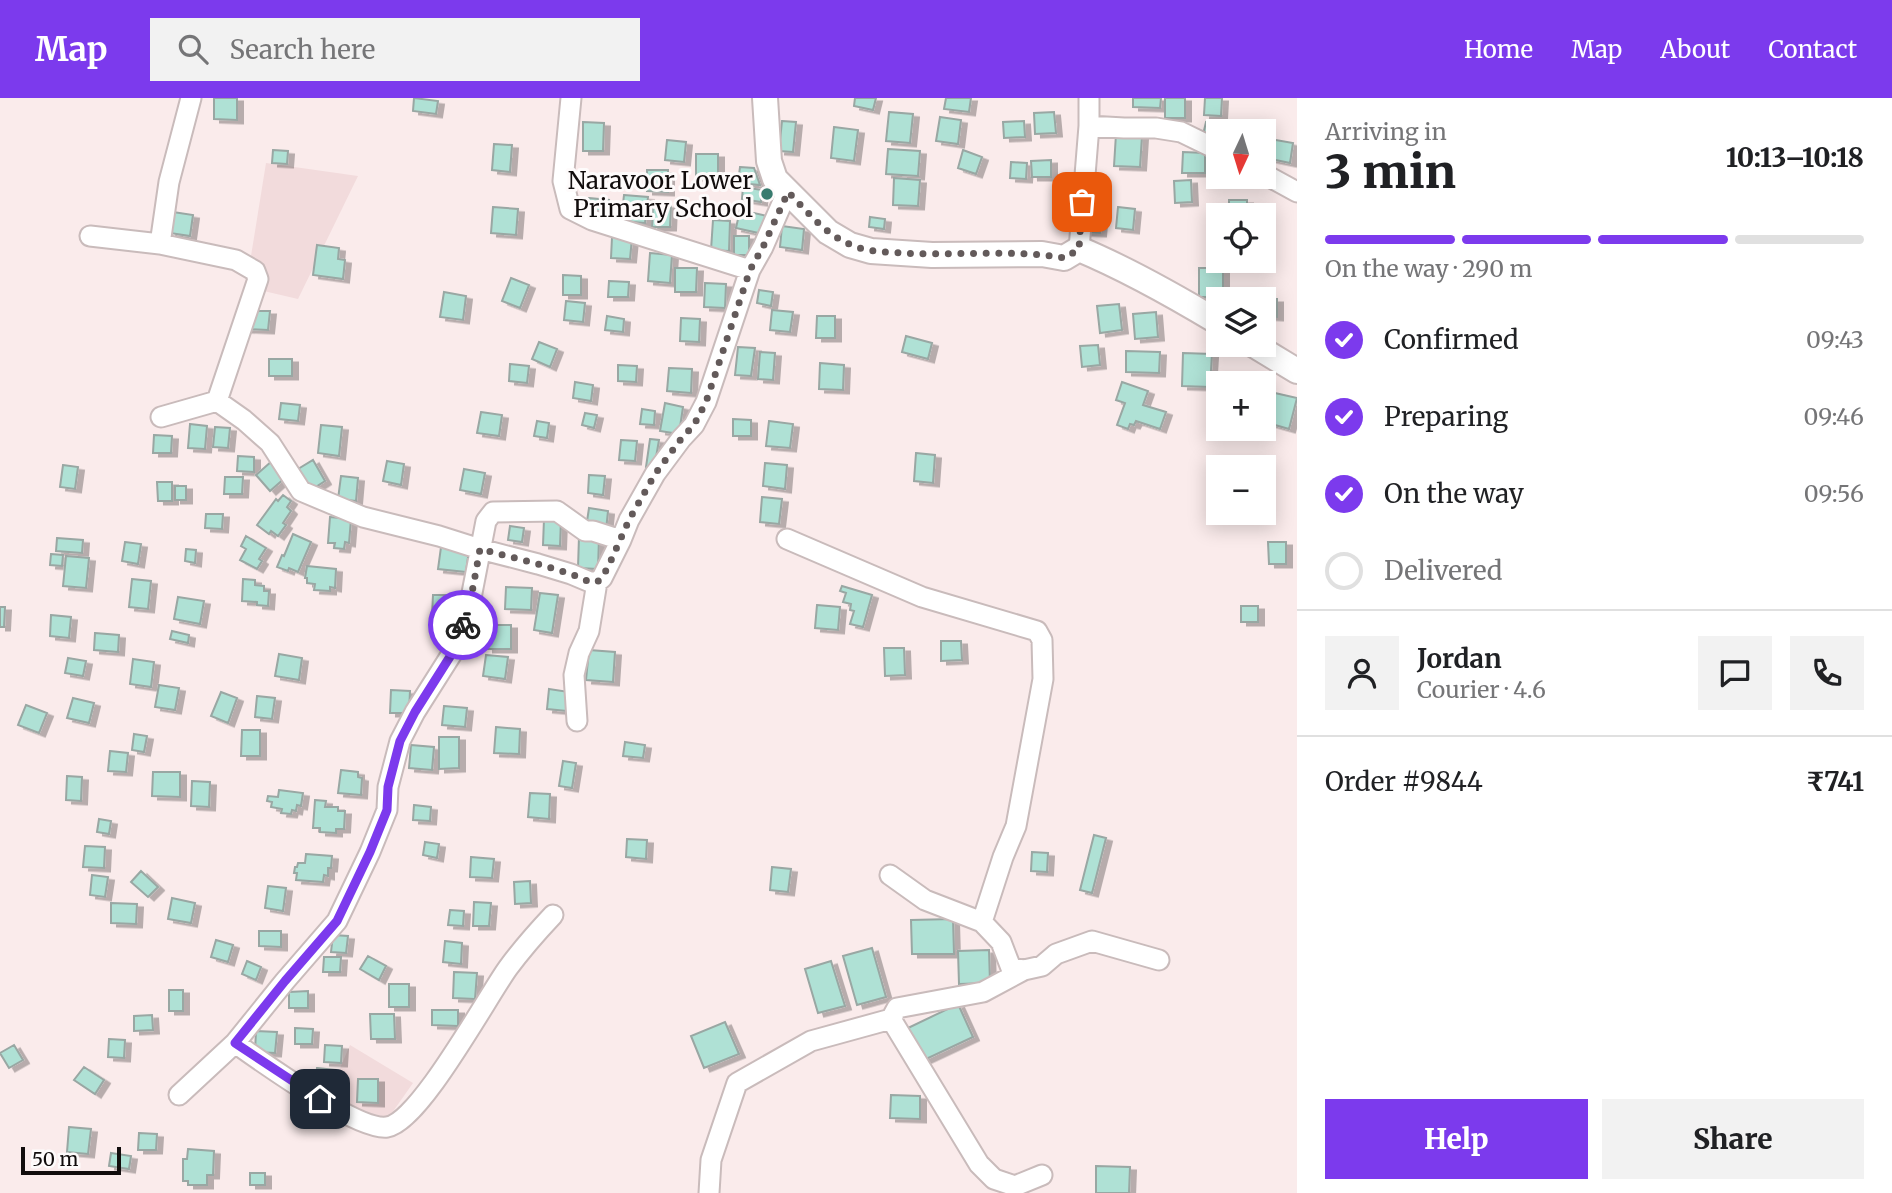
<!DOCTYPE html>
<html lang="en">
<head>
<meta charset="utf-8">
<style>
  body { margin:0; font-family:Merriweather,serif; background:#f2f2f2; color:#202124; height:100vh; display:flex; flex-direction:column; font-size:26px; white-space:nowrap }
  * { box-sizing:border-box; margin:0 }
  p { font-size:23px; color:#757577 }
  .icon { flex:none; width:38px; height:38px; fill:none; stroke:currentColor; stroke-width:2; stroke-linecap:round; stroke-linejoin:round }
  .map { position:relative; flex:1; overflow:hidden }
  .drawer { display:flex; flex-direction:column; background:#fff; width:595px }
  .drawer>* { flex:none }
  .needle { width:46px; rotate:184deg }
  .fabs { position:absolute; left:1206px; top:21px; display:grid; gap:14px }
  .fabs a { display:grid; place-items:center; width:70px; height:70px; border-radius:0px; background:#fff; box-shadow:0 4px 18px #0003; font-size:35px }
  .scale { position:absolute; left:21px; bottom:18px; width:100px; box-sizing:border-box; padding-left:7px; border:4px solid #110c0c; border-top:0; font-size:19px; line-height:24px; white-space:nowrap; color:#110c0c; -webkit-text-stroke:5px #fefbfb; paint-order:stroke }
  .pin { position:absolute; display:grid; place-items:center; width:60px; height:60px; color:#fff; margin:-30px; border-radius:14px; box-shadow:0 4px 10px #0006 }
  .courier { position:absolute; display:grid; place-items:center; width:70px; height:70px; margin:-35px; border:5px solid #7c3aed; border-radius:50%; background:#fff; color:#222; box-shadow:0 2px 9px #0007 }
  .summary em { font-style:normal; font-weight:800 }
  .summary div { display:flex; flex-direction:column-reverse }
  .summary { display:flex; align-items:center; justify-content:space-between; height:119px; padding:0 28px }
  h1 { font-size:46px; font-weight:800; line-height:52px }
  .bar { display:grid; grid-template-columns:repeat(4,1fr); gap:10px 7px; align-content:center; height:84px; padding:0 28px }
  .bar i { height:9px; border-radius:5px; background:#e0e0e0 }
  .bar .selected { background:#7c3aed }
  .bar p { grid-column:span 4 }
  .line { display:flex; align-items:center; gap:18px; padding:0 28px; border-top:2px solid #e0e0e0 }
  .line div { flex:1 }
  .round { display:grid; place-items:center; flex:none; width:74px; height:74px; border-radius:0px; background:#f2f2f2 }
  ol { padding:0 28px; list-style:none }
  li { display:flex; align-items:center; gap:21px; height:77px }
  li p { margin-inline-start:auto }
  li .icon { padding:7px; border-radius:50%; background:#7c3aed; color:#fff; stroke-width:4 }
  li:last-child { color:#757577 }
  li i { width:38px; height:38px; border:4px solid #e0e0e0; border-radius:50% }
  .primary-button { display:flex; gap:14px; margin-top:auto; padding:14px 28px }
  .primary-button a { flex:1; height:80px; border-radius:0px; background:#7c3aed; color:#fff; font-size:28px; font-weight:800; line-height:80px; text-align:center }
  .primary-button a+a { background:#f2f2f2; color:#202124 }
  header { display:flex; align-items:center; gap:42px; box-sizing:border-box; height:98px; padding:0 35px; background:#7c3aed; color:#fff }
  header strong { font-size:33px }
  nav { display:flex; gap:38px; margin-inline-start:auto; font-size:24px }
  .search { width:490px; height:63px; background:#f2f2f2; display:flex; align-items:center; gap:18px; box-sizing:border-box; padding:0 24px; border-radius:0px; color:#757577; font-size:26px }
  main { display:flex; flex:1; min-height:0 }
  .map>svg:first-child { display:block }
</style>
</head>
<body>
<header>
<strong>Map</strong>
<div class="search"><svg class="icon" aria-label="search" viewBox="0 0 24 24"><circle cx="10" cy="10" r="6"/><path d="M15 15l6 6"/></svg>Search here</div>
<nav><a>Home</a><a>Map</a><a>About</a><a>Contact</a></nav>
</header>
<main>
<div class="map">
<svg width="1297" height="1095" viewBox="0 0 1297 1095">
  <defs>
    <filter id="shadow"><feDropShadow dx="6" dy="3.5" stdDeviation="0" flood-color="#0004"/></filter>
  </defs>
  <rect width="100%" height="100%" fill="#faebeb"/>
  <path fill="#f2dbdc" d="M266 65 358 78 298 201 246 189Z
    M350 947 413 985 387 1022 328 998Z"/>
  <path fill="#afe1d5" stroke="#99a7a3" stroke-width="2" filter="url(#shadow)" d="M214 0H237V22L214 21Z
    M414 0 438 3 436 16 413 13Z
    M855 0H876L873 12 854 8Z
    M946 0H971L969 14 944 11Z
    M1133 0H1161L1160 10 1133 9Z
    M1165 0H1185V20H1165Z
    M1205 0H1222L1221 18 1204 17Z
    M889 14 913 16 910 45 886 43Z
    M1054 14 1056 35 1035 36 1034 15Z
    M940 19 961 22 958 46 936 43Z
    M782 23 796 24 793 54 779 53Z
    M1024 23 1025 39 1004 40 1003 24Z
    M583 24 604 25 603 53H583Z
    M1206 24 1220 27 1217 40 1203 37Z
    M834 29 858 32 854 63 831 60Z
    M1116 36 1142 38 1140 69 1114 68Z
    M1270 41 1293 45 1290 65 1266 60Z
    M667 42 686 44 684 64 665 62Z
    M494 46 512 47 510 74 492 72Z
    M888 51 920 53 918 78 886 76Z
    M273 52 288 53 287 66 272 65Z
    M963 52 982 59 976 76 958 70Z
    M1183 54 1205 55V75H1182Z
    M696 56H718V79H696Z
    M1051 62V79H1032L1031 63Z
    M1011 64 1027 65 1026 81 1010 80Z
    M740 69 754 70 760 87 738 85Z
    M647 72H668V94L647 93Z
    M894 80 920 82 918 108 893 107Z
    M1191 82 1192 104 1175 105 1174 83Z
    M743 89 762 92 761 104 742 101Z
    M1090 89 1104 91 1100 135 1085 134Z
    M624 97 648 99 645 125 621 123Z
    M589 100 609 102 607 118 587 116Z
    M1229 102H1247V117H1229Z
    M653 106 671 107 670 129H652Z
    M493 109 518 111 516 137 491 135Z
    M1118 109 1135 111 1133 132 1116 130Z
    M1253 111H1268V127H1264V117H1253Z
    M740 112 767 118 763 136 736 130Z
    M173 114 193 117 190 138 170 135Z
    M870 119 885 121 884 131 869 129Z
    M713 122 730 123 729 153 711 152Z
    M782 128 804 131 802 152 780 149Z
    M1208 132H1218V149H1208Z
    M734 138H749V157H734Z
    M612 139 632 140 630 161 611 160Z
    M317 147 339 150 338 161 345 162 343 181 313 177Z
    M650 155 672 157 670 185 648 183Z
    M675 170H697L696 194H675Z
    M1199 170H1223V199H1199Z
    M563 177 581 178V197H563Z
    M511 180 529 187 520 210 502 203Z
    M609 183 629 184 628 199H608Z
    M705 185 726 186 725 210 704 209Z
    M759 192 773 194 771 208 757 205Z
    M444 194 466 198 463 222 440 219Z
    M1255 201H1277V219L1264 218V201Z
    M566 203 585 205 583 224 564 222Z
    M1119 206 1122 232 1100 235 1097 208Z
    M772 212 793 214 790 234 770 232Z
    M249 213H270L268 232 245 231Z
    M1156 214 1158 239 1135 241 1133 216Z
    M607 218 624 221 623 234 605 232Z
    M817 218H835V240H816Z
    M681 220 700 221 699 244 680 243Z
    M906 238 932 245 928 261 902 254Z
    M539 244 557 251 550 269 532 261Z
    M1098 247 1100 267 1082 269 1080 248Z
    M738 249 755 250 751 278 735 277Z
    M1126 253 1160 254 1159 275 1126 274Z
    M760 254 775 255 773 282 758 281Z
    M1183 255 1212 256 1210 289 1182 288Z
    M269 261H292V278H269Z
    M820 265 844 267 843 292 819 291Z
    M510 266 529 268 527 285 509 283Z
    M618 267 637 268 636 284 618 283Z
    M669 270 692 271 691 295 667 293Z
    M575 284 593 287 591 303 573 300Z
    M1122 284 1148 293 1143 307 1166 314 1160 331 1136 323 1134 327 1130 326 1128 331 1117 327 1125 305 1116 302Z
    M1275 295 1297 300 1289 331 1268 325Z
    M281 305 300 307 298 323 279 321Z
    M665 305 683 309 679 336 660 333Z
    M642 311 655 313 654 327 640 326Z
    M481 314 502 317 499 338 477 335Z
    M585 315 597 317 594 330 582 327Z
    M733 321 751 322V338H733Z
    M537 323 549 325 547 340 534 338Z
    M769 323 793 326 790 350 766 348Z
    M190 326 207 328 205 351 188 350Z
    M321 327 342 329 339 358 318 355Z
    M215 329 230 330 228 350 213 349Z
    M154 337 172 338 171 355H153Z
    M650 341 659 342 654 371 646 369Z
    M621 342 637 343 635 363 619 362Z
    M916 355 935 357 933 385 914 383Z
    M238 358 254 359V374L237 373Z
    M313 362 325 383 311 392 298 371Z
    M272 363 286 379 270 393 256 377Z
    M387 363 404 366 401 387 383 383Z
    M765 365 787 367 785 391 763 388Z
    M63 367 78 369 75 391 60 389Z
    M464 371 485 375 481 396 460 392Z
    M589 377 605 378 603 397 588 395Z
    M341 378 358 380 356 403 338 401Z
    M225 379H243L242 396H224Z
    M157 384H172V403H158Z
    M175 388H186V402H175Z
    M283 397 291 403 287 409 291 413 283 425 286 427 278 438 271 433 269 436 257 427 276 401 278 403Z
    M762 399 782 401 779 426 760 424Z
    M589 410 608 413 606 432 586 430Z
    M206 416H223L222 431 205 430Z
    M330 419 351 421 349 445 345 444 344 451 334 450 335 445H328Z
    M544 421H561L560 448 543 447Z
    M510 428 524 430 522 444 508 442Z
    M293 436 311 444 298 474 289 470 288 473 277 469 282 457 284 458Z
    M246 438 266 450 259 461 262 463 257 471 240 462 246 451 241 448Z
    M579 438 599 439 598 471 578 470Z
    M57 440 83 442 82 455 56 453Z
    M125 444 141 446 138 466 122 463Z
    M1268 444H1286V466H1269Z
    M441 449 469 452 466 474 438 471Z
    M186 451 196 452 195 465 185 463Z
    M51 456 63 457 62 468 50 467Z
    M66 458 89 460 86 490 63 488Z
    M307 468 336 471 335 490 330 489V493L314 492 315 486 307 485V480H305Z
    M132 481 151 483 148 511 129 509Z
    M243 481 255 482V487L264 488V493H269L268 508 257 507V504L242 503Z
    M842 488 872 497 863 529 850 526 854 513 850 512 851 506 843 504 846 495 840 493Z
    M506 489 532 490 531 512 505 511Z
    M540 495 558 497 552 535 534 532Z
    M433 497H453V518L432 517Z
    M178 499 204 503 200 526 174 521Z
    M817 507 840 509 838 532 815 530Z
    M1241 508H1258V524H1241Z
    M0 509H5L4 529H0Z
    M51 517 71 519 69 540 50 538Z
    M486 527H511V551H487Z
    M172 533 189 537 188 545 170 541Z
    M95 535 119 537 118 554 94 552Z
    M941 543H961L962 562 941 563Z
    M884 550H904L905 577 885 578Z
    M589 552 615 554 613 584 586 582Z
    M279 556 302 560 299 582 275 578Z
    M486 557 508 559 505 581 483 578Z
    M68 560 86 563 83 578 65 575Z
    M133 561 154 564 151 589 130 586Z
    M159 587 179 590 175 612 155 609Z
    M549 591 569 594 567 613 547 611Z
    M391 592 410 593 409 615H390Z
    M221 594 237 600 228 625 211 618Z
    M257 598 275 600 272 621 255 619Z
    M73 600 94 605 89 625 67 620Z
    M26 607 47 615 39 635 18 627Z
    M444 608 467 610 465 629 442 627Z
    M496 629 520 631 519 656 494 655Z
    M242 632H260V658H241Z
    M134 636 147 638 144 654 132 652Z
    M439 639H459V670L439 671Z
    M625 644 645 647 643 660 623 658Z
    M411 647 434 649 432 672 409 670Z
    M110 653 128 655 126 674 108 673Z
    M563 663 576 665 572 690 559 688Z
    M341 672 358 674V679L362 680 361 697 338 695Z
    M153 674H180V699L152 698Z
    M67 678 82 679 81 703 66 702Z
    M192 683 210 684 209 709 191 708Z
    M279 692 303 695 301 708 297 707 296 713 292 712 291 716 281 715 282 711 271 709 272 704 267 703 268 698 278 699Z
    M530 695 550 696 549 721 528 719Z
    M315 702 326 703 325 709H338V713H345L344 731H336V735L320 734V730H313Z
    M414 707 431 709 430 723 413 722Z
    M99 721 111 723 109 736 97 734Z
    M1094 737 1106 740 1092 795 1080 792Z
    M627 741 647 742 646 761 626 759Z
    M425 744 439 746 437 760 423 757Z
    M85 748 105 749 104 770 83 769Z
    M1032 754 1048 755 1047 774 1031 773Z
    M306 756 332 758 331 770H328V778L324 777 323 784 296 782 297 775H294L295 769H297L298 765H305Z
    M471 759 494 761 492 780 470 779Z
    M772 769 791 771 788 794 770 792Z
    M141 773 158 789 148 799 131 784Z
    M92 777 108 779 105 799 90 797Z
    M530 783 531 805 515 806 514 784Z
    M268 788 286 790 283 813 265 810Z
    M172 800 195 805 191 825 168 821Z
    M474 804 491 805 489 828H473Z
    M111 805 137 806 136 826 111 825Z
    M450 812 464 813 463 828 448 827Z
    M953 821 954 856H912L911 822Z
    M259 833H281V849L259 848Z
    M333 837 348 838 346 855 331 854Z
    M216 842 233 847 228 864 211 859Z
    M445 843 462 845 461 866 443 864Z
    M872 850 886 899 857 907 843 858Z
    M989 852 990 885 959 886 958 853Z
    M368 858 386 868 379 882 360 871Z
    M324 859H341L340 874H323Z
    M247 863 261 869 256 882 242 876Z
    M831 863 845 908 818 915 805 871Z
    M454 874 477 875 475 901 453 900Z
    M389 886H409V909H389Z
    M169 892H183V913H169Z
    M308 893V910H289V894Z
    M958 906 973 939 924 962 908 930Z
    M432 912H458V928L432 927Z
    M370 916H394L395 941H371Z
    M152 917 153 932 134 933V918Z
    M725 924 739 956 704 970 691 938Z
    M295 930 313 931 312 946H295Z
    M256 933 277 934 275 955 255 954Z
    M109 941 125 942 124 960 108 959Z
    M14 947 23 962 9 970 0 955Z
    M325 947 342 948 341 965 324 964Z
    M84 969 104 982 95 996 74 982Z
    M317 970 335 972 334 978 316 977Z
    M358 981H378V1005L357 1004Z
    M891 997 920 998V1021L890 1020Z
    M69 1029 91 1031 88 1056 67 1054Z
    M139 1035 157 1036 156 1052H138Z
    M188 1051 214 1053 213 1077H207V1087H188V1083H183V1061H187Z
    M111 1055 131 1058 129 1071 109 1068Z
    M1096 1068 1130 1069 1129 1095H1096Z
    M250 1075H265V1087H250Z"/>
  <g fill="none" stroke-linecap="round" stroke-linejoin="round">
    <defs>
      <path id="minor" d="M571 0 563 83 570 111 592 122 750 172
        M1089 0V28L1124 30H1156L1181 34 1218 52
        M1264 76 1297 94
        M90 138 160 146 236 162 255 173 258 181 217 303
        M160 146 169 84 191 0
        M1079 151 1089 28
        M217 303 244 322 270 345 301 393 363 419 439 438 480 451 538 466 571 476 590 484H597L602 480 621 442
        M161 319 217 303
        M787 441 922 499 1037 533 1042 542 1043 581 1016 728 1003 759 982 824
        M577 623 574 577 579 555 589 533 597 484
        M1024 872 1042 868 1056 856 1092 843 1159 862
        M891 921 979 1066 994 1081 1015 1088 1042 1077
        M235 945C262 964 358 1033 387 1029 419 1025 487 899 508 870 522 851 537 834 553 817
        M179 997 235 945 285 883 337 823 370 754 387 712 388 689 400 643 415 614 458 546 471 500 486 423 493 414 557 413 585 433H593L621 442 629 422 655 376 681 341 694 327 706 304 750 172 763 149 787 94
        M709 1095 711 1062 737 985 811 943 891 921 897 910 983 894 1024 872 1011 870 1001 844 982 824 925 802 890 777"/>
      <path id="major" d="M765 0 769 63 775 81 828 134 850 147 871 153 932 157 1042 156 1064 160 1079 151C1127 171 1173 197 1218 224
        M1254 247 1297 273"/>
    </defs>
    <use href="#minor" stroke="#c9bbbb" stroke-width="23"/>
    <use href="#major" stroke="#c9bbbb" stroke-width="28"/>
    <use href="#minor" stroke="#fff" stroke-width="19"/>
    <use href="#major" stroke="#fff" stroke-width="24"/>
  </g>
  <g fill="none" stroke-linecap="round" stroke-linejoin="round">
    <path stroke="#635a5a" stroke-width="7" stroke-dasharray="0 12.6" d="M463 527 471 500 480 451 538 466 571 476 590 484H597L602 480 609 467 629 422 655 376 681 341 694 327 706 304 750 172 763 149 788 94C807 113 824 135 849 146 866 154 884 154 902 155 955 158 1014 151 1065 160L1079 151 1082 104"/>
    <path stroke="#7c3aed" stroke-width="9" d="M320 1001 235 945 285 883 337 823 370 754 387 712 388 689 400 643 415 614 458 546 463 527"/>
  </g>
  <circle fill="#387b6e" stroke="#fefbfb" stroke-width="2.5" cx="767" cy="96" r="7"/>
  <g text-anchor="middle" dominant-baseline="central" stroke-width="6" stroke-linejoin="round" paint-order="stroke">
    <g font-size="24" fill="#110c0c" stroke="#fefbfb" text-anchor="end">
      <text x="753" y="82">Naravoor Lower<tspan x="753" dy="28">Primary School</tspan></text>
    </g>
  </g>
</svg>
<div class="fabs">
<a><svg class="needle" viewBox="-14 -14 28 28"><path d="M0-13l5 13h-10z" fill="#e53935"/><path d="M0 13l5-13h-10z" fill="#757577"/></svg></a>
<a><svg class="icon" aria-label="locate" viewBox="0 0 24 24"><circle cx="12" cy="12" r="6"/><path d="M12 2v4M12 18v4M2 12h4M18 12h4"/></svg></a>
<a><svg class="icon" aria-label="layers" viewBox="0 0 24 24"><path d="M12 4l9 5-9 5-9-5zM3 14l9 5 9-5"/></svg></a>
<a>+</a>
<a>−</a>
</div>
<div class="scale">50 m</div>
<div class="pin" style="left:1082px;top:104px;background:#ea580c"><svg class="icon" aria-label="bag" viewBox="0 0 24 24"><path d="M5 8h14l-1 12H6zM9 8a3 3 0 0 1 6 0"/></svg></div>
<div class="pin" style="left:320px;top:1001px;background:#1f2937"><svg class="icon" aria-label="home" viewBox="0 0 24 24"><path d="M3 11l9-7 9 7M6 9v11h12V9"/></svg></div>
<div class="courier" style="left:463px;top:527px"><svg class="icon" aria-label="bike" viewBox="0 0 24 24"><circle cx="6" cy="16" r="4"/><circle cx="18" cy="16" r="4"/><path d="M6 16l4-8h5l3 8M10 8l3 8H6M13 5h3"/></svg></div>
</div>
<section class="drawer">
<div class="summary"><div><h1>3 min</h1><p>Arriving in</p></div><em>10:13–10:18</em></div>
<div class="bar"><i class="selected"></i><i class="selected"></i><i class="selected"></i><i></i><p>On the way · 290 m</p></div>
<ol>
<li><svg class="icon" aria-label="check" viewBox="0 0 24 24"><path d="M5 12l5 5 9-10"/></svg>Confirmed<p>09:43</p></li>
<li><svg class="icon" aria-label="check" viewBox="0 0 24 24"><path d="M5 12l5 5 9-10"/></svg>Preparing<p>09:46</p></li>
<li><svg class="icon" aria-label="check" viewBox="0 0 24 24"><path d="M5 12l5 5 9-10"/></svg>On the way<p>09:56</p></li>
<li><i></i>Delivered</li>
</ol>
<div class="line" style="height:126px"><a class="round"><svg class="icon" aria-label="person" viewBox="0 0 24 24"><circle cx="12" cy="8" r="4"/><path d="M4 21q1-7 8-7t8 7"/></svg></a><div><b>Jordan</b><p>Courier · 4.6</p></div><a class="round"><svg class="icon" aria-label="chat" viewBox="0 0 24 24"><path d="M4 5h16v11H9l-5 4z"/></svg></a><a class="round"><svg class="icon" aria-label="phone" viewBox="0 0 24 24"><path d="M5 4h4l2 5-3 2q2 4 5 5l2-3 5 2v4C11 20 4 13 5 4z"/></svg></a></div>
<div class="line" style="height:91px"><div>Order #9844</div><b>₹741</b></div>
<div class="primary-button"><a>Help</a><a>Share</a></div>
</section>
</main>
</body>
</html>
